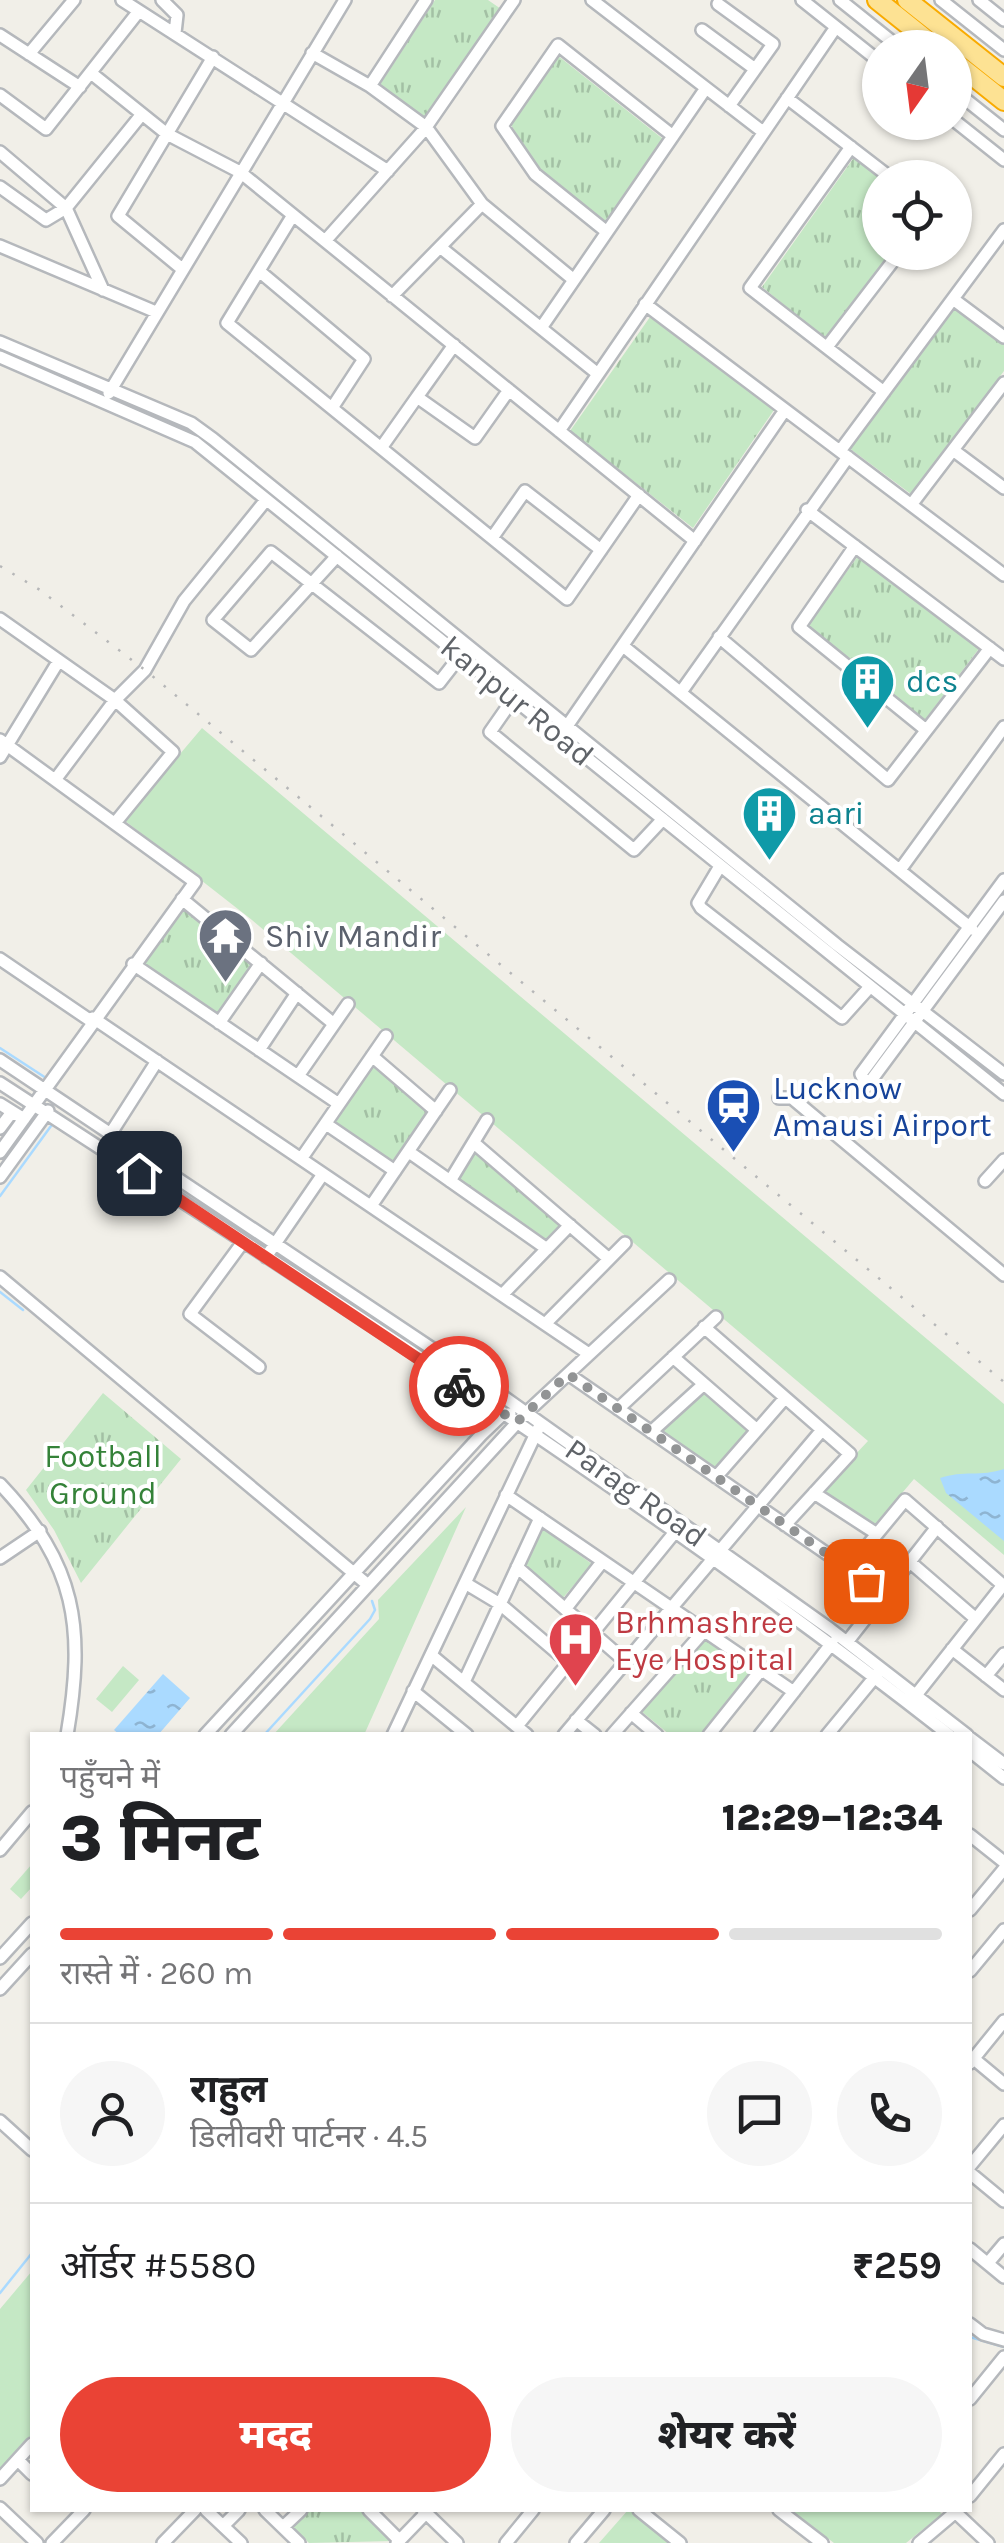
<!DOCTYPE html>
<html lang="hi">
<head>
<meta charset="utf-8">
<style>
  body { margin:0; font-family:Karla,"Noto Sans Devanagari",sans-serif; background:#f6f6f6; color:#202124; height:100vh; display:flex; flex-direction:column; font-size:38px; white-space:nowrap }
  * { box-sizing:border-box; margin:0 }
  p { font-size:32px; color:#757577 }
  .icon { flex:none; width:55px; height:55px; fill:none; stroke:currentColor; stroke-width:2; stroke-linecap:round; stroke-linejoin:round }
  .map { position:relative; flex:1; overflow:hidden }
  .sheet { position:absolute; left:30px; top:1732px; width:942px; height:780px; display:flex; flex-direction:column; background:#fff; border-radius:0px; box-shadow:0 2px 8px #0004 }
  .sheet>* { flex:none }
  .needle { width:65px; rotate:194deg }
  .buttons { position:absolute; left:862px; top:30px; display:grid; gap:20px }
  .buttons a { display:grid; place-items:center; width:110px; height:110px; border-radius:50%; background:#fff; box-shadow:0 2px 8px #0004; font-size:50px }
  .pin { position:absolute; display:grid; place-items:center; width:85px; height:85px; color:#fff; margin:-42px; border-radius:20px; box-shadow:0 5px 15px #0006 }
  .courier { position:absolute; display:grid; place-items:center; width:100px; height:100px; margin:-50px; border:8px solid #ea4335; border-radius:50%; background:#fff; color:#222; box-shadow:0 2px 12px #0007 }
  .summary em { font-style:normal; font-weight:800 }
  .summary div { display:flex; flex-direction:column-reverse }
  .summary { display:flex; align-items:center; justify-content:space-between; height:170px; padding:0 30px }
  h1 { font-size:65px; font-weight:800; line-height:75px }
  .bar { display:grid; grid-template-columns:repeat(4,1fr); gap:15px 10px; align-content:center; height:120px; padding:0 30px }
  .bar i { height:12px; border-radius:8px; background:#e0e0e0 }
  .bar .active { background:#ea4335 }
  .bar p { grid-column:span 4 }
  .line { display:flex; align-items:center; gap:25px; padding:0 30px; border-top:2px solid #e0e0e0 }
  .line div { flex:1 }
  .round { display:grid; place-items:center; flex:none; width:105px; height:105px; border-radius:52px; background:#f6f6f6 }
  .button { display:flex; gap:20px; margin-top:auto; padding:20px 30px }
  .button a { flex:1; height:115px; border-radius:60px; background:#ea4335; color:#fff; font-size:40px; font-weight:800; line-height:115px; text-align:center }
  .button a+a { background:#f6f6f6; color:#202124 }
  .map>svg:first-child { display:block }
</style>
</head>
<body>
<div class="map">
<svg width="1004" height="2543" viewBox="0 0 1004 2543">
  <defs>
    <pattern id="park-tufts" width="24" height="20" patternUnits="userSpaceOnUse" patternTransform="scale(2.5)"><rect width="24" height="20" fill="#c5e8c5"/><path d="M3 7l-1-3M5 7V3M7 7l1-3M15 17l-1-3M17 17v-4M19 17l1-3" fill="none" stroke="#a3c0a4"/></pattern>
    <pattern id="water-ripples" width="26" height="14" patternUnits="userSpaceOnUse" patternTransform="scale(2.5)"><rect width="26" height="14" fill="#aadaff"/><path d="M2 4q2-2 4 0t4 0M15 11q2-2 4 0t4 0" fill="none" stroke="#8eb4d2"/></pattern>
  </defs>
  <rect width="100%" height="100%" fill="#f1efe8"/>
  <path fill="#c5e8c5" d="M202 728 1004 1404V1555L914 1479 874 1526 821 1491 868 1441 252 920 124 820Z
    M703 1390 749 1430 715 1469 659 1430Z
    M466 1507 364 1735H273L379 1619 378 1600Z
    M123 1666 139 1680 112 1712 96 1699Z
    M32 1864V1887L21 1899 10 1889Z
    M32 2271V2434L0 2469V2309Z
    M628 2510H630L671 2543H599Z
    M791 2510H938L942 2514 906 2543H834Z"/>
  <path fill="url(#park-tufts)" d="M435 0H488L501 9 426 119 379 86Z
    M557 55 663 139 606 222 540 170 511 125Z
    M855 156 882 177 880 252 891 253 825 338 762 287Z
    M955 308 1004 345V371L911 494 849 448Z
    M650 317 774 410 693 528 570 431Z
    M858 556 981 646 924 721 807 627Z
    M187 907 255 963 218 1017 142 965Z
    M371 1064 428 1112 392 1162 333 1121Z
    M475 1152 562 1226 547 1242 457 1180Z
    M103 1393 181 1459 81 1583 54 1530 26 1490Z
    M541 1527 592 1564 562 1599 523 1566Z
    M705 1638 750 1675 703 1735H670L641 1711Z
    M309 2510H361L393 2541 309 2543 293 2527Z"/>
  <path fill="url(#water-ripples)" d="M1004 1469V1541L946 1493 940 1478C963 1470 981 1477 1004 1469Z
    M163 1674 190 1698 158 1735H120L114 1730Z"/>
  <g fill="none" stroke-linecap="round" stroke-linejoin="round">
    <path stroke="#aadaff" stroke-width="2.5" d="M0 1048 46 1078
      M0 1196 51 1126
      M0 1292 23 1310
      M264 1735 370 1619 375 1610 372 1601
      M0 2293 32 2253
      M970 2337 1004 2347"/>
    <defs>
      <path id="minor" d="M122 0 388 171
        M162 0 177 15 175 33
        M426 0 370 86 426 127 482 204 574 280
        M592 0 763 132
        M802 0 880 62
        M840 0 900 48
        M941 0 1004 50
        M979 0 1004 20
        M718 4 773 44 729 106
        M702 30 755 69
        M0 35 80 87
        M312 53 370 86
        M29 54 74 0
        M91 73 167 134 240 172 695 541
        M955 91 1004 130
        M0 95 46 129 139 11
        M787 98 891 178
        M955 121 1004 160
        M851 147 750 288 884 392
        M0 152 66 208 142 114
        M0 187 46 220 66 208 103 290
        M293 215 227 323 567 599 639 495
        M607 232 535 174 502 126 558 45 673 136
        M325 241 424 130 514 0
        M0 246 156 312
        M440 247 598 374
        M181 268 118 216 213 57
        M259 271 364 359 332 408
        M392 296 482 204
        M953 299 1004 337
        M645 304 1004 575
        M541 328 706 88
        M0 342 191 423 213 439 837 945 1004 1074
        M454 345 417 397 475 438 509 390
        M827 347 900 252
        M0 357 195 442 1004 1094
        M109 393 345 0
        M559 431 836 27
        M381 448 417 397
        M953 450 1004 488
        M840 451 1004 230
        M911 505 1004 383
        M807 510 1004 659
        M492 538 525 491 601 550
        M855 546 799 627 926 730
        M337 556 251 650 213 620 271 552 439 683 460 656
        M0 619 115 700 173 752 115 823
        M719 637 888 780 990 648
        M623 646 972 929
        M681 692 848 457
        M513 699 490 732 634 850 663 819
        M563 732 785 410
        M0 740 195 882 0 1152
        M0 757 58 662
        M55 780 115 700 145 670 184 601 266 500
        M720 866 698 903 701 908 842 1018 868 989
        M900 870 1004 727
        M1004 880 861 1074 867 1086 1004 901
        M182 899 334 1024
        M0 959 91 1021
        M133 964 339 1104
        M93 1018 589 1354
        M219 1023 261 963
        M259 1050 297 993
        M372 1056 436 1111
        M0 1060 491 1388 830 1629 967 1735
        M298 1076 348 1004
        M0 1083C321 1292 647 1498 949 1735
        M779 1098H792L1004 1275
        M0 1104 24 1119
        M326 1124 395 1171
        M0 1128 12 1112
        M111 1133 157 1061
        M474 1143 609 1259
        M409 1152 547 1249
        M301 1159 386 1036
        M0 1177 48 1111
        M450 1181 487 1120
        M985 1181 1004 1160
        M371 1206 450 1090
        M243 1242 190 1314 259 1367
        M266 1257 323 1174
        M0 1277 368 1585
        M502 1295 570 1225
        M545 1324 625 1243
        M704 1327 850 1454 785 1525
        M673 1357 757 1430
        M568 1374 885 1594
        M618 1409 716 1317
        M651 1432 704 1384
        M716 1477 785 1398
        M0 1484C77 1565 85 1628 67 1735
        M814 1493 877 1534
        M506 1495 794 1692
        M0 1558 40 1531
        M910 1562 976 1619
        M517 1567 626 1662
        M848 1569 905 1500 1004 1586
        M465 1583 500 1604 568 1662
        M566 1608 602 1562
        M847 1642 937 1527
        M952 1649 1004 1690
        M431 1655 527 1735
        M986 1676 1004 1654
        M464 1682 540 1518
        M413 1691 467 1735
        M916 1695 1003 1585
        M631 1713 657 1735
        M576 1720 595 1735
        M517 1726 675 1532
        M205 1735 481 1435 503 1414H510
        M231 1735 525 1414 669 1280
        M393 1735 538 1429
        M564 1735 822 1430
        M612 1735 704 1631
        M709 1735 761 1670
        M760 1735 832 1643
        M827 1735 879 1672
        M970 1738 1004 1764
        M970 1751 1004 1778
        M970 1835 1004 1862
        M0 1850 32 1812
        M970 1910 1004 1869
        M0 1958 32 1923
        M970 1971 1004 1930
        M0 1989 32 1954
        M974 2059 1004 2084
        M970 2063 1004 2021
        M0 2121 32 2150
        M970 2166 1004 2125
        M970 2173 1004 2201
        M970 2249 1004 2277
        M988 2263 1004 2244
        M970 2324 983 2334 1004 2340
        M970 2399 1004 2357
        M18 2460 32 2474
        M0 2479 32 2444
        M970 2496 1004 2454
        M0 2508 37 2543
        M206 2510 241 2543
        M265 2510 299 2543
        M369 2510 399 2540
        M423 2510 457 2543
        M639 2510 680 2543
        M779 2510 822 2543
        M953 2510 988 2543
        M223 2526 239 2510
        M283 2527 301 2510
        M52 2543 84 2510
        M163 2543 195 2510
        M397 2543 426 2513
        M506 2543 533 2510
        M576 2543 604 2510
        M919 2543 958 2510"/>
      <path id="highway" d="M877 0 937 48
        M907 0 1004 77
        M955 62 1004 101"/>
    </defs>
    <use href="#minor" stroke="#b5b8bc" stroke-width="16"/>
    <use href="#highway" stroke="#f9ab00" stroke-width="22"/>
    <use href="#minor" stroke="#fff" stroke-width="11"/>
    <use href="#highway" stroke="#fde293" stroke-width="18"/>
    <path stroke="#b6b7b8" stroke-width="2.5" stroke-dasharray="2.5 12" stroke-linecap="butt" d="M0 566 40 590 145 670 1004 1382"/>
  </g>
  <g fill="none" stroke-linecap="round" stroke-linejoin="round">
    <path stroke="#929495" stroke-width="10" stroke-dasharray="0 18" d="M459 1386 517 1422 568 1374 866 1581"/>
    <path stroke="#ea4335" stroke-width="12" d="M139 1173 459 1386"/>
  </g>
  <defs>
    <symbol id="building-pin" viewBox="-11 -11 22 30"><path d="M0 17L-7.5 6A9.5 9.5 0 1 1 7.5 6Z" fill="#0f9aa8" stroke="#fff"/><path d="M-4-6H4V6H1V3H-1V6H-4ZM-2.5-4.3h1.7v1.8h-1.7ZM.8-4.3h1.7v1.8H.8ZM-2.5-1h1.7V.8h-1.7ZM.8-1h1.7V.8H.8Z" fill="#fff"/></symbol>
    <symbol id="temple-pin" viewBox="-11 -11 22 30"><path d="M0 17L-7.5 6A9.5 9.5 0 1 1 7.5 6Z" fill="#6b7280" stroke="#fff"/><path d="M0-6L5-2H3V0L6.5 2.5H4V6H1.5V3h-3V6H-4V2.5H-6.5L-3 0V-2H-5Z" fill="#fff"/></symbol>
    <symbol id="station-pin" viewBox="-11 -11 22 30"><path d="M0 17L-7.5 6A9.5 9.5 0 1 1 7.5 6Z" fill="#1a4fb4" stroke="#fff"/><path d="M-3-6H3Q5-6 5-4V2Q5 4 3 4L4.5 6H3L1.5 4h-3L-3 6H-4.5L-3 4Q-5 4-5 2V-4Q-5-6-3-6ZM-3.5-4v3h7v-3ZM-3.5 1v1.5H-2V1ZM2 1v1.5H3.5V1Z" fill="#fff"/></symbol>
    <symbol id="hospital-pin" viewBox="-11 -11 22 30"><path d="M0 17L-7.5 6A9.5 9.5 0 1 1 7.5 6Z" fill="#e0444e" stroke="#fff"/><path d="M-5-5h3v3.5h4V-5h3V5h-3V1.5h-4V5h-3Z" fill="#fff"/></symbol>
  </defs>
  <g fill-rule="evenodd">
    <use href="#building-pin" x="836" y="650" width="63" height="86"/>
    <use href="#building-pin" x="738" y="782" width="63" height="86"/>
    <use href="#temple-pin" x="194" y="904" width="63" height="86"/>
    <use href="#station-pin" x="702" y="1074" width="63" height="86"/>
    <use href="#hospital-pin" x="544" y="1608" width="63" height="86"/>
  </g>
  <g text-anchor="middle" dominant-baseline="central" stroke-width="8" stroke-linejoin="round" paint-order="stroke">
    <g font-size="32" fill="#0d838f" stroke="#fff" text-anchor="start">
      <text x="906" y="681">dcs</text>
      <text x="808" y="813">aari</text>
    </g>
    <g font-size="32" fill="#5f6368" stroke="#fff">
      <text transform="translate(517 701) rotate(39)">kanpur Road</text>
      <text transform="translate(636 1493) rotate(35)">Parag Road</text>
    </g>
    <g font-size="32" fill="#5b616d" stroke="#fff" text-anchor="start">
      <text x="265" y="936">Shiv Mandir</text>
    </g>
    <g font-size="32" fill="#164399" stroke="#fff" text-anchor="start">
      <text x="773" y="1088">Lucknow<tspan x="773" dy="37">Amausi Airport</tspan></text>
    </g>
    <g font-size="32" fill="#348238" stroke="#fff">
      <text x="103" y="1456">Football<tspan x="103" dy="37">Ground</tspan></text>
    </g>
    <g font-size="32" fill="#be3a42" stroke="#fff" text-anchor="start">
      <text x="615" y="1622">Brhmashree<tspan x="615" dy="37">Eye Hospital</tspan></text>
    </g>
  </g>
</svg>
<div class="buttons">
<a><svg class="needle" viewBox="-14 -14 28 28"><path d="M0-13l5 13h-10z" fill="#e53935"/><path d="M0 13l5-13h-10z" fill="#757577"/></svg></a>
<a><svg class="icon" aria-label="locate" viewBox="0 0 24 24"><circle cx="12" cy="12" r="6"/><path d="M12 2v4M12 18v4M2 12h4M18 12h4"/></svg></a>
</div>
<div class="pin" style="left:866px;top:1581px;background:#ea580c"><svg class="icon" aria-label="bag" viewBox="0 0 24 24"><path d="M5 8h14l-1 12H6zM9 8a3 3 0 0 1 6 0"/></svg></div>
<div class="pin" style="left:139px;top:1173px;background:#1f2937"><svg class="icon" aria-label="home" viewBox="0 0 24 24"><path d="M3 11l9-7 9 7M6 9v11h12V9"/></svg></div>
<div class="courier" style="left:459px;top:1386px"><svg class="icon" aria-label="bike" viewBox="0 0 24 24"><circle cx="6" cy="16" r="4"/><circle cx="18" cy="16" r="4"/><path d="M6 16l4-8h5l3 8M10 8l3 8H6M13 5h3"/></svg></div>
<section class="sheet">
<div class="summary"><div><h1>3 मिनट</h1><p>पहुँचने में</p></div><em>12:29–12:34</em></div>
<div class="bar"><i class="active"></i><i class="active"></i><i class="active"></i><i></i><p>रास्ते में · 260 m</p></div>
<div class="line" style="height:180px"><a class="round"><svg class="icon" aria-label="person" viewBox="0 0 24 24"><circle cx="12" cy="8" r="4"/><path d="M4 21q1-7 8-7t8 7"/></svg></a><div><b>राहुल</b><p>डिलीवरी पार्टनर · 4.5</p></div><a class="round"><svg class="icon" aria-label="chat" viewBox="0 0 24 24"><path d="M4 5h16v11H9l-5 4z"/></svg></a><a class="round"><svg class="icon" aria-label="phone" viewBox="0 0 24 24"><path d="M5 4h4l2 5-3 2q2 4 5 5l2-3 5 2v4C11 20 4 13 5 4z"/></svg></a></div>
<div class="line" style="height:130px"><div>ऑर्डर #5580</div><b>₹259</b></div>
<div class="button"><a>मदद</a><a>शेयर करें</a></div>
</section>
</div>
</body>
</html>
